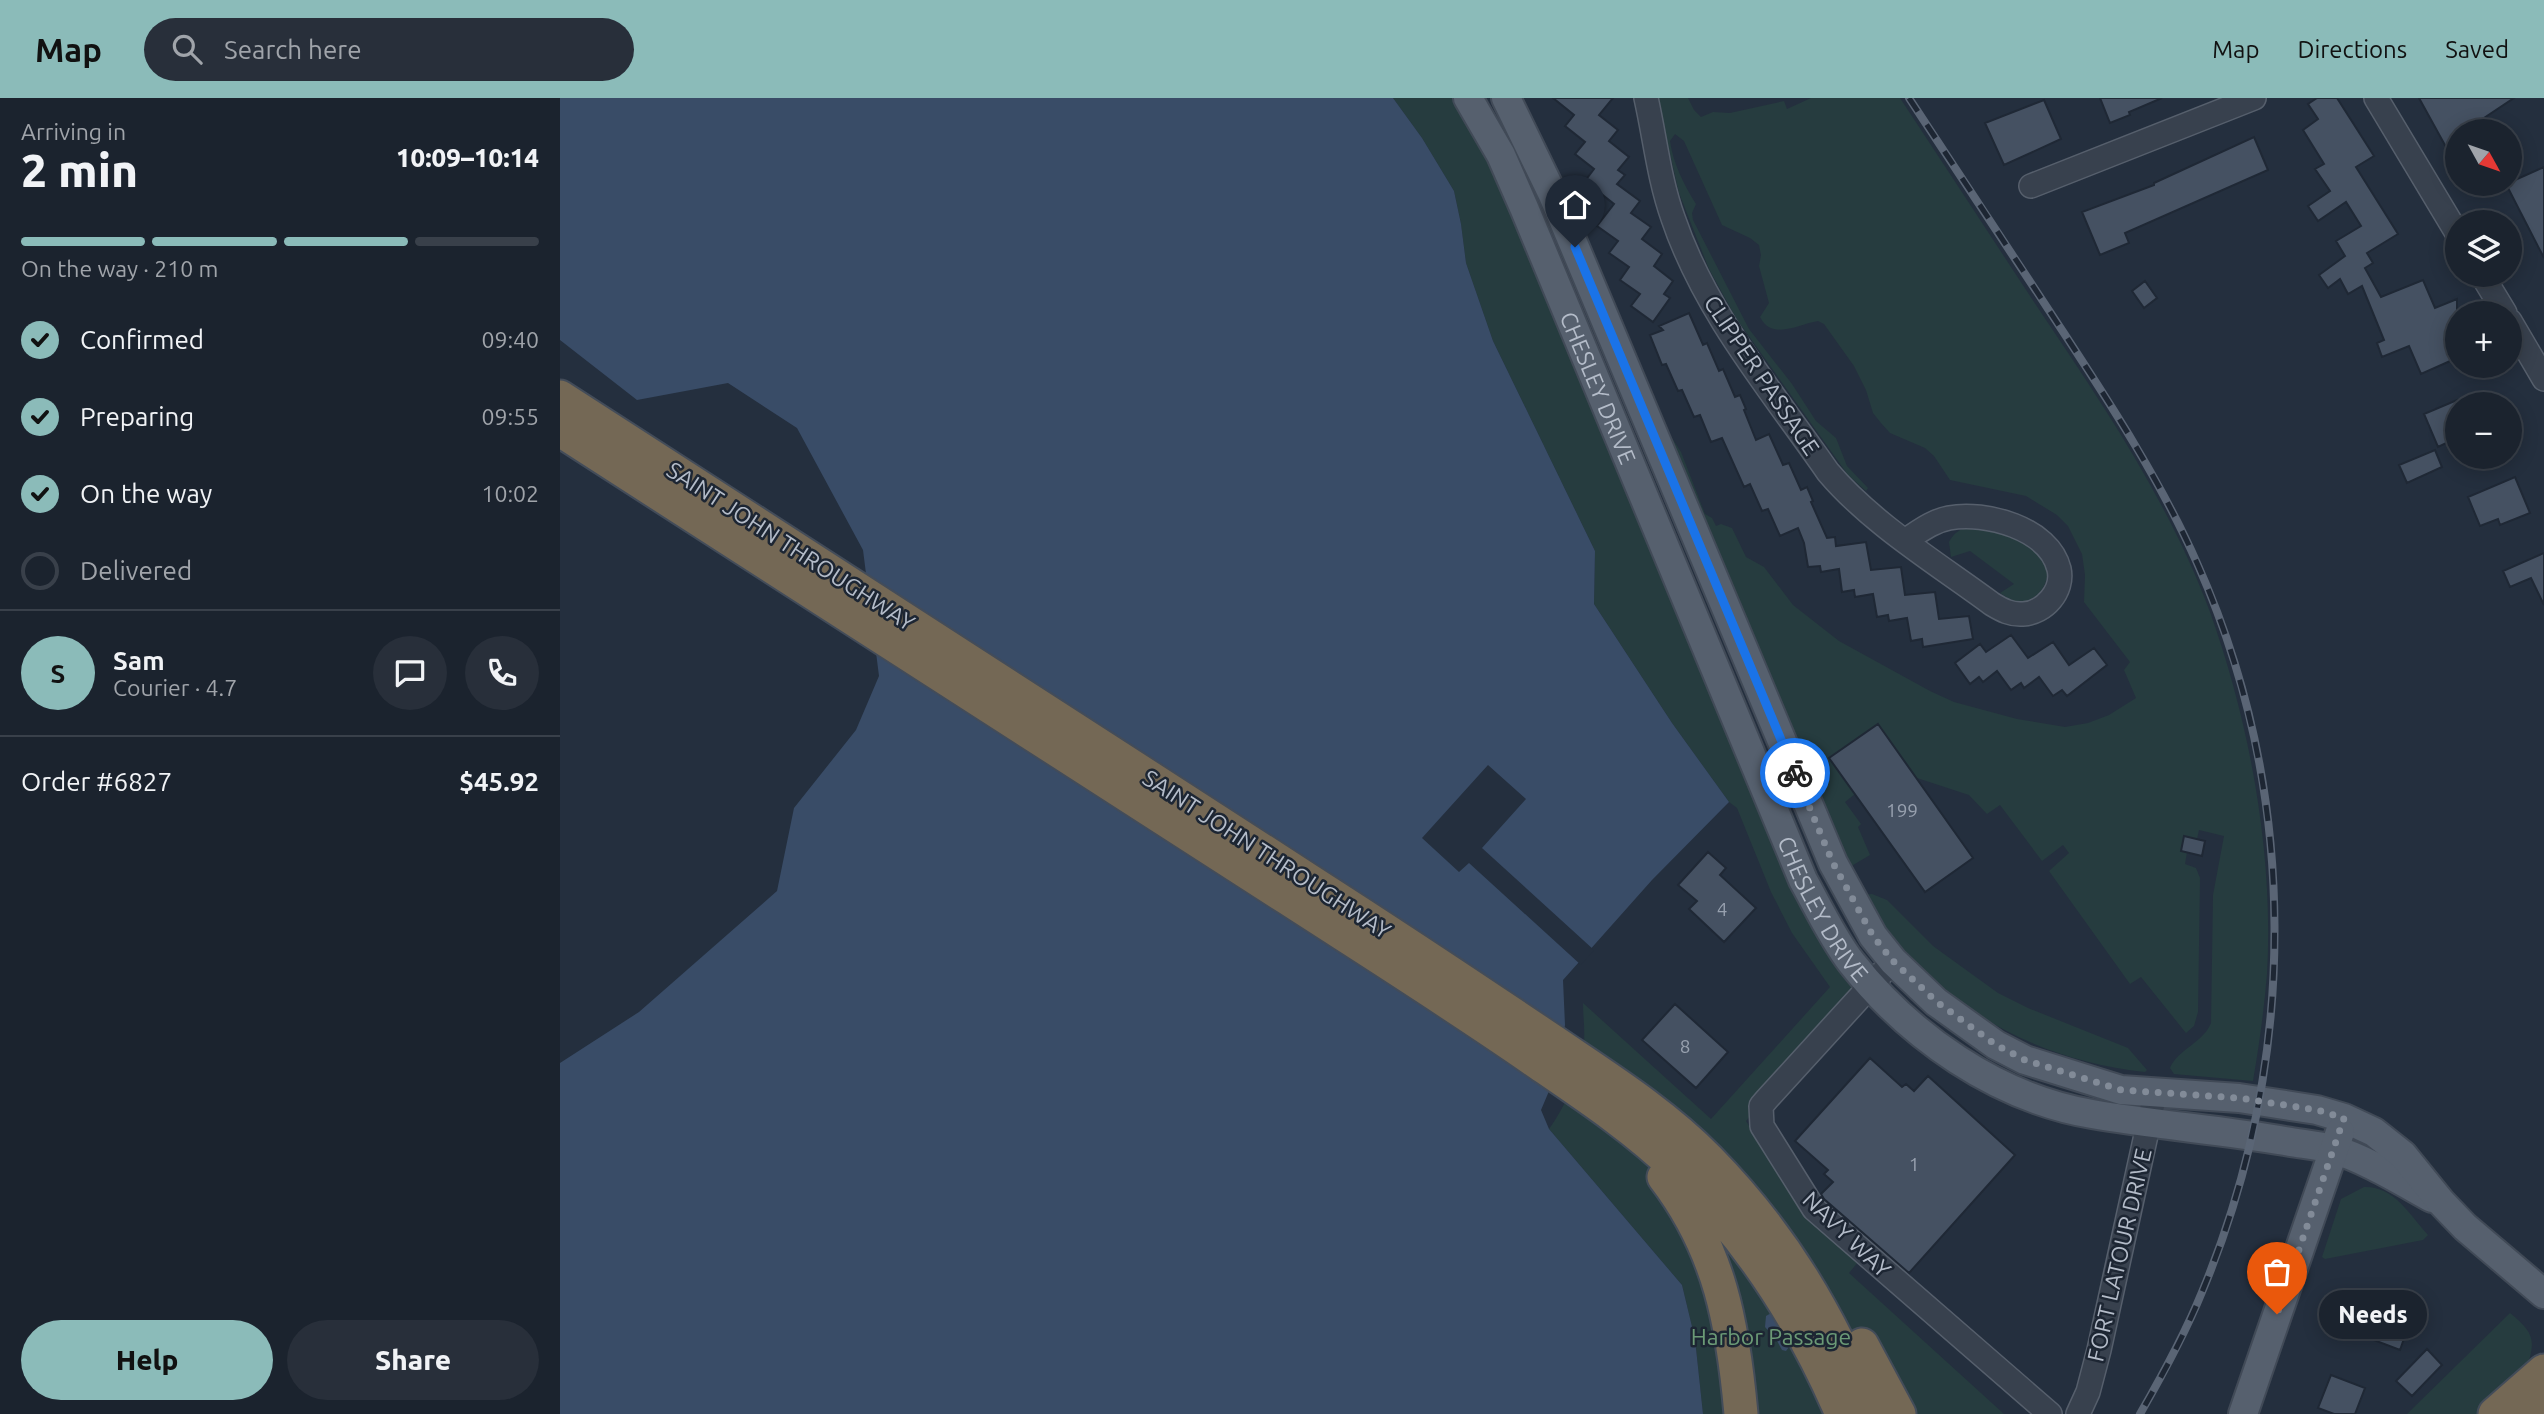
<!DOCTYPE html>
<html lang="en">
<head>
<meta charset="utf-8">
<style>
  body { margin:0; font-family:Ubuntu,sans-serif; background:#282f3a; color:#f1f3f6; height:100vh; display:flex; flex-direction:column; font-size:26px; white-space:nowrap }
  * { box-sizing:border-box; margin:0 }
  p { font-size:23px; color:#a0a4aa }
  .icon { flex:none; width:38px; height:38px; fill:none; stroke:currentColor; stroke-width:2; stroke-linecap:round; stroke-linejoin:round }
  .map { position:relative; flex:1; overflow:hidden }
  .panel { display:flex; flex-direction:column; background:#1b232e; width:560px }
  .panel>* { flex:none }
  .needle { width:46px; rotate:130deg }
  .buttons { position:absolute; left:1885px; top:21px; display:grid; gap:14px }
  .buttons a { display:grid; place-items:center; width:77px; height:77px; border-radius:50%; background:#1b232e; box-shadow:0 4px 18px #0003,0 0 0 2px #39404a; font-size:35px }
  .pin { position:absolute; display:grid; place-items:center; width:60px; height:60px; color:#fff; margin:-72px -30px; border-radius:50% 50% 50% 0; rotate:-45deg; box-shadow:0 0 7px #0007 }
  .pin .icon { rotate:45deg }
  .courier { position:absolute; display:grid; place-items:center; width:70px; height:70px; margin:-35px; border:5px solid #1a73e8; border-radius:50%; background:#fff; color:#222; box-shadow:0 2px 9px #0007 }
  .bubble { position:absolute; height:49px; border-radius:24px; background:#1b232e; box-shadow:0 4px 18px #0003,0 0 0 2px #39404a; font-size:23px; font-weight:800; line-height:49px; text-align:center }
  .summary em { font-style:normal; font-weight:800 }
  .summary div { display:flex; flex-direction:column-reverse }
  .summary { display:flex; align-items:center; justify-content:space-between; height:119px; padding:0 21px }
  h1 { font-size:46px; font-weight:800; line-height:52px }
  .bar { display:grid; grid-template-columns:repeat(4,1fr); gap:10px 7px; align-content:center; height:84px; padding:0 21px }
  .bar i { height:9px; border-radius:5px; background:#39404a }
  .bar .on { background:#8bbbb9 }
  .bar p { grid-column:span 4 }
  .line { display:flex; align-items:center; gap:18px; padding:0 21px; border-top:2px solid #39404a }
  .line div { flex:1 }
  .round { display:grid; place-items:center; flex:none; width:74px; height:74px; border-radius:37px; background:#282f3a }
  ol { padding:0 21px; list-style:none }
  li { display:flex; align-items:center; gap:21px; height:77px }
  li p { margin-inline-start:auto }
  li .icon { padding:7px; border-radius:50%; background:#8bbbb9; color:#111; stroke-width:4 }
  li:last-child { color:#a0a4aa }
  li i { width:38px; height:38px; border:4px solid #39404a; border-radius:50% }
  .cta { display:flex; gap:14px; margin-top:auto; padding:14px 21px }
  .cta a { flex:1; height:80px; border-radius:42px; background:#8bbbb9; color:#111; font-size:28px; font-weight:800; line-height:80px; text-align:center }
  .cta a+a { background:#282f3a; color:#f1f3f6 }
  header { display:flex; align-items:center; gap:42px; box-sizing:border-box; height:98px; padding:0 35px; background:#8bbbb9; color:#111 }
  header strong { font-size:33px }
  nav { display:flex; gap:38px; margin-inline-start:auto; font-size:24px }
  .search { width:490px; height:63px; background:#282f3a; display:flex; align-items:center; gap:18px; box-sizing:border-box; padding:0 24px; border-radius:38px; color:#a0a4aa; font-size:26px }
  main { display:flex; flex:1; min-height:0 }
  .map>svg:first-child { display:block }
</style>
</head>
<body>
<header>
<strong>Map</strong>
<div class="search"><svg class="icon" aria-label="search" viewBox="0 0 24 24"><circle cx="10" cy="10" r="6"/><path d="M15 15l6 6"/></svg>Search here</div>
<nav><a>Map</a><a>Directions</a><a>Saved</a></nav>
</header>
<main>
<section class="panel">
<div class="summary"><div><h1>2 min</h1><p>Arriving in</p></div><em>10:09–10:14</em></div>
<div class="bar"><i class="on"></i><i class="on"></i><i class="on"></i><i></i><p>On the way · 210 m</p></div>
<ol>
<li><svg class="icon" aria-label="check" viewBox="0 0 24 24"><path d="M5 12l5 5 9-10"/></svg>Confirmed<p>09:40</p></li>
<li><svg class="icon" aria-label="check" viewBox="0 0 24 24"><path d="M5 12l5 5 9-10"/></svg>Preparing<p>09:55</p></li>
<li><svg class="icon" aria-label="check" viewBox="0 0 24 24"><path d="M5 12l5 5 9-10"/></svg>On the way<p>10:02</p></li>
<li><i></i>Delivered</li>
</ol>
<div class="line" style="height:126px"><b class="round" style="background:#8bbbb9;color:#111">S</b><div><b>Sam</b><p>Courier · 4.7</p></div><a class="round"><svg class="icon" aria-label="chat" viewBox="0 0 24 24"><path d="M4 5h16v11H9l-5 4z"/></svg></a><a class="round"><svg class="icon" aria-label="phone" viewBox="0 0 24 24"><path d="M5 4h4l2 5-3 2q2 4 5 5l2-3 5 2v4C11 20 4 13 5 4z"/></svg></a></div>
<div class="line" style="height:91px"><div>Order #6827</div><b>$45.92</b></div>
<div class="cta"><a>Help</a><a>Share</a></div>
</section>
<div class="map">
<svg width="1984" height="1316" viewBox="0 0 1984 1316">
  <rect width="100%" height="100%" fill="#242f3e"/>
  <path fill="#263c3f" d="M833 0H908L1194 667 1311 888 1186 1023 1238 1108 1299 1163 1289 1175 1444 1316H1143L1135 1241 1122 1187 989 1031C1003 1013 1024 968 1024 944 1025 931 1023 918 1023 905L1151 1021 1270 889 1232 835 1211 794 1177 710 1169 704 1112 625 1034 506 1035 453 933 243 906 165 901 126 894 93 862 40Z
    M1097 0H1128L1134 12 1141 19 1153 14 1170 15 1224 3 1227 11 1251 0H1340C1387 71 1433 142 1480 213 1544 308 1610 406 1650 514 1690 626 1714 757 1707 876 1704 912 1699 948 1693 983L1614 976 1610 970C1618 951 1643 945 1651 925L1653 797 1664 738 1639 732 1637 741 1624 738 1621 752 1627 754 1625 766 1636 770 1640 780 1638 914 1634 928 1626 935 1581 879 1570 886 1489 773 1509 755 1503 747 1482 763 1440 707 1427 716 1409 697 1357 680 1318 626 1269 660 1295 696 1285 704 1301 726 1298 729 1310 757 1288 770 1108 334 1121 354 1145 416 1152 420 1156 428 1161 426 1172 430 1186 459 1204 469 1233 507 1279 543 1370 593 1394 604 1457 621 1505 629 1528 625 1549 617 1576 600 1564 572 1570 564 1524 504 1525 477 1522 456 1508 428 1497 417 1466 398 1390 382 1374 358 1365 350 1330 335 1321 325 1313 315 1306 292 1294 268 1264 226 1258 223C1239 226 1212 243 1200 219L1209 205 1199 168 1201 157 1199 147 1190 140 1162 127 1124 43 1115 36 1110 43C1113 65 1124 87 1136 106L1132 115 1133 122 1189 231 1232 286 1256 323 1276 340 1287 368 1308 390 1306 393 1288 377 1176 220 1149 171 1119 95Z
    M1410 429C1436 432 1469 438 1484 463 1495 482 1476 508 1455 503 1450 502 1445 498 1440 495L1454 486 1410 453 1391 459 1389 444C1394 435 1399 431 1410 429Z
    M1312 796 1327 802 1373 848 1438 895 1468 910 1568 950 1587 972 1585 974C1493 964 1410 925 1347 857 1330 839 1316 817 1302 797Z
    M1804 1089C1834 1088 1849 1116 1868 1137L1863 1142 1765 1161 1762 1159 1781 1101Z
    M1950 1215C1970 1232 1977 1239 1968 1266L1920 1316H1847Z"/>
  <path fill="#394c67" d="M0 0H833L862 40 894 93 901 126 906 165 933 243 1035 453 1034 506 1112 625 1169 704 1092 782 1003 882 1005 927 995 979 981 1012 989 1031 1122 1187 1135 1241 1143 1316H0V965L79 914 217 793 234 710 296 632 319 578 303 452 237 330 168 285 77 302 0 242Z
    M1213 1214 1232 1245 1226 1253 1222 1252 1216 1241 1205 1229 1206 1218Z"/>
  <path fill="#242f3e" d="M928 667 966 701 922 750 1034 852 1021 867 909 765 899 774 862 740Z"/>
  <path fill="#455162" stroke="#1f2835" stroke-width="2" d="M993 0H1053L1039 17 1058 32 1049 43 1069 59 1058 72 1065 77 1057 86 1080 103 1071 115 1091 129 1082 141 1102 156 1094 168 1113 183 1104 196 1110 200 1093 224 1071 208 1080 196 1060 182 1069 169 1049 155 1058 143 1037 128 1054 106 1025 83 1034 71 1015 56 1025 44 1005 28 1014 17Z
    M1540 0H1602L1569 14 1570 17 1550 25Z
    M1757 0H1777L1814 58 1796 69 1838 136 1807 155 1813 165 1805 170 1821 199 1863 182 1875 210 1897 201V260L1861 276 1849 248 1822 259 1817 245 1824 242 1802 188 1788 196 1780 181 1768 190 1759 177 1785 158 1776 143 1801 128 1786 104 1758 123 1748 108 1770 93 1755 71 1764 66 1743 32 1758 21 1748 6Z
    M1859 0H1954L1921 22 1928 33H1897V69Z
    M1484 2 1501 41 1444 67 1425 25Z
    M1694 39 1708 72 1565 135 1569 145 1540 157 1522 114 1594 87V85Z
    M1984 69V160L1946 86Z
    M1585 183 1597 200 1584 210 1572 193Z
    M1129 215 1143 247 1147 245 1159 273 1163 271 1175 299 1180 297 1186 311 1184 312 1196 342 1209 336 1223 367 1229 365 1241 392 1247 389 1253 403 1251 404 1267 440 1275 439 1276 448 1306 444 1311 472 1341 469 1345 497 1375 494 1379 521 1409 518 1413 541 1363 549 1362 541 1351 543 1347 520 1329 523 1328 517 1317 519 1313 496 1295 499 1294 492 1282 494 1279 471 1261 474 1260 468 1248 469 1244 445 1238 430 1220 438 1208 411 1202 413 1190 386 1184 389 1162 340 1151 344 1140 317 1134 319 1122 292 1118 293 1106 266 1102 267 1090 237 1103 232 1099 228Z
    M1897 302V340L1878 349 1864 316Z
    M1875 352 1882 369 1847 385 1839 367Z
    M1955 379 1970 415 1940 427 1938 421 1920 428 1908 399Z
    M1984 455V507L1971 480 1950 489 1943 473Z
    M1451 537 1468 560 1493 544 1509 567 1534 550 1547 567 1507 598 1502 592 1493 598 1479 579 1464 590 1461 585 1451 592 1437 573 1423 584 1419 579 1410 586 1395 565 1420 546 1426 554Z
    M1318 626 1413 760 1365 794 1269 660Z
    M1624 738 1645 743 1642 758 1621 753Z
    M1148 754 1166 770 1160 777 1196 810 1164 844 1129 811 1137 803 1118 787Z
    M1115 906 1168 954 1136 990 1082 942Z
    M1310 960 1342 989 1346 986 1354 993 1368 978 1455 1057 1349 1175 1264 1101 1261 1096 1273 1084 1264 1076 1268 1072 1235 1043Z
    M1768 1205 1846 1235 1840 1252 1761 1222Z
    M1867 1251 1882 1267 1852 1298 1836 1283Z
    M1771 1277 1805 1290 1795 1316H1774L1758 1310Z"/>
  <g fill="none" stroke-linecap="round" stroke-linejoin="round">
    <defs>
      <path id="minor" d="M1086 0C1095 40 1099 81 1113 120 1145 215 1212 293 1268 374 1312 426 1378 466 1432 506 1442 512 1451 517 1463 516 1484 515 1504 493 1499 471 1489 430 1425 413 1389 420 1373 423 1360 433 1346 442
        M1816 0 1897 135
        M1471 88 1694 0
        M1922 177 1945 215
        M1950 223 1984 281
        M1333 863 1207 1001 1201 1008 1202 1028 1254 1111 1490 1316
        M1518 1316 1528 1294 1539 1252 1595 996"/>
      <g id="major">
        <path id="s1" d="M908 0 941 57 965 112 1243 782C1258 809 1272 839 1291 864 1349 938 1437 1000 1532 1016 1596 1027 1661 1032 1725 1043 1741 1046 1757 1047 1772 1051 1804 1060 1843 1084 1872 1100"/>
        <path d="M946 0 993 97 1273 765 1313 838 1333 863 1376 904 1436 947 1465 962 1561 992 1679 1000 1757 1012 1784 1020 1814 1034 1843 1057 1881 1104 1905 1129 1984 1196"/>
        <path d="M1683 1316 1780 1034"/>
      </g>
      <path id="highway" d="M0 299C251 461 502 623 753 785 834 837 914 890 994 944 1047 980 1103 1015 1148 1061 1222 1136 1271 1219 1310 1316
        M0 332C242 488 485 643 727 800 812 855 898 909 981 967 1028 999 1077 1032 1118 1072 1190 1141 1243 1225 1282 1316
        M1104 1079C1160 1152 1173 1227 1181 1316
        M1302 1247 1339 1316
        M1935 1316 1984 1273
        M1974 1316 1984 1307"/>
    </defs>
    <use href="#minor" stroke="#565f6c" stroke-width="26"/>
    <use href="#major" stroke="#414a57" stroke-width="32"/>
    <use href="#highway" stroke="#434c59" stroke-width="37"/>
    <use href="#minor" stroke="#38414e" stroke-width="23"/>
    <use href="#major" stroke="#56606e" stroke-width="28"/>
    <use href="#highway" stroke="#746855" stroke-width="33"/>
    <defs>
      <path id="rail" d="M1349 0C1398 74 1447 148 1496 223 1547 301 1599 379 1637 465 1740 696 1739 961 1642 1194 1625 1236 1603 1276 1580 1316"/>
    </defs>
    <use href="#rail" stroke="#5a6575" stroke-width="8"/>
    <use href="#rail" stroke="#1d2633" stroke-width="5" stroke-dasharray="16" stroke-linecap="butt"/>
  </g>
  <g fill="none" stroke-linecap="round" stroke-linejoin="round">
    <path stroke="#828b98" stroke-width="7" stroke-dasharray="0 12.6" d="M1235 675 1273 765 1313 838 1333 863 1377 904 1436 947 1465 962 1561 992 1679 1000 1757 1012 1784 1020 1717 1216"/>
    <path stroke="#1a73e8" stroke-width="9" d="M1015 149 1235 675"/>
  </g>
  <g text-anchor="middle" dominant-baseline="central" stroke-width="5" stroke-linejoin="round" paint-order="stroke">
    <g font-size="19" fill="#98a1af">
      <text x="1342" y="712">199</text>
      <text x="1162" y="811">4</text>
      <text x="1125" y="948">8</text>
      <text x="1354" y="1066">1</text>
    </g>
    <g font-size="23" fill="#b4bcc9" stroke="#1d2633">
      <text transform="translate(1202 277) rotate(56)">CLIPPER PASSAGE</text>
      <text stroke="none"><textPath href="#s1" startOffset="318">CHESLEY DRIVE</textPath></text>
      <text transform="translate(231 448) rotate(33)">SAINT JOHN THROUGHWAY</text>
      <text transform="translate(707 756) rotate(33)">SAINT JOHN THROUGHWAY</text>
      <text stroke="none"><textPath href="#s1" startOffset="886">CHESLEY DRIVE</textPath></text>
      <text transform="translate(1287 1136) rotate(44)">NAVY WAY</text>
      <text transform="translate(1559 1157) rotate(-77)">FORT LATOUR DRIVE</text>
    </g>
    <g font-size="23" fill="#6b9a76" stroke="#1d2633">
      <text x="1211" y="1238">Harbor Passage</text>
    </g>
  </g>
</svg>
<div class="buttons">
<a><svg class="needle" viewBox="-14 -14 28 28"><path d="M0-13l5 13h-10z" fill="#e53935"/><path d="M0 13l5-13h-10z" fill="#a0a4aa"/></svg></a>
<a><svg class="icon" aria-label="layers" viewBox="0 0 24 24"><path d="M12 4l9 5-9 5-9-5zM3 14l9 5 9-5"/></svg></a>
<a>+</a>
<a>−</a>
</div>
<div class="pin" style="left:1717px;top:1216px;background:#ea580c"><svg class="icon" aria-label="bag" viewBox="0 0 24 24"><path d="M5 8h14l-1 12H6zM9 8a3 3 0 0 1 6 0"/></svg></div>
<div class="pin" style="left:1015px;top:149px;background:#1f2937"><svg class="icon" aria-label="home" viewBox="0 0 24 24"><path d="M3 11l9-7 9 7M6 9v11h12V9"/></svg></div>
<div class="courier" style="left:1235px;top:675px"><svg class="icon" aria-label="bike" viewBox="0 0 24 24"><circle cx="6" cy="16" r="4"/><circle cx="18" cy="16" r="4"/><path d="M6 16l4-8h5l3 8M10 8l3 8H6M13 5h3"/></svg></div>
<div class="bubble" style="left:1759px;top:1192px;width:108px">Needs</div>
</div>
</main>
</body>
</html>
